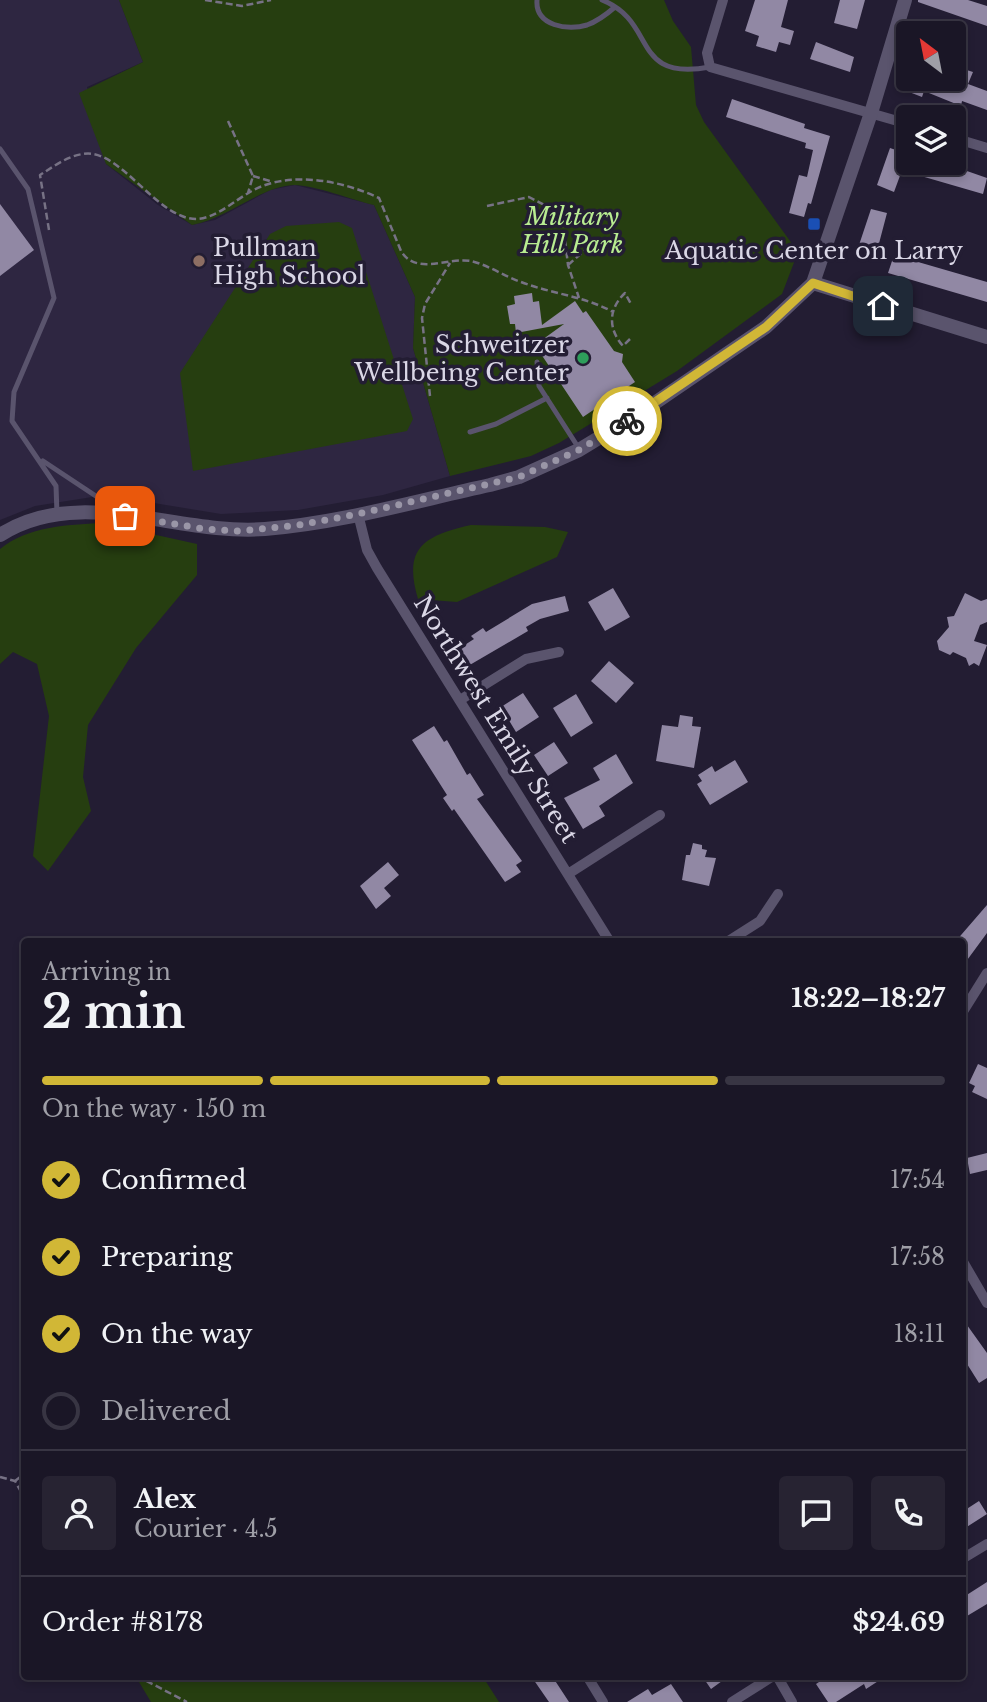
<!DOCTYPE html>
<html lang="en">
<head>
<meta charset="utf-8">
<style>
  body { margin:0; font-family:"Libre Baskerville",serif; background:#272332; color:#f1f3f6; height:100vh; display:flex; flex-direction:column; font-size:26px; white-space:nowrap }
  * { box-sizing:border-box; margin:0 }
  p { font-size:23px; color:#9f9fa7 }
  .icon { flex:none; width:38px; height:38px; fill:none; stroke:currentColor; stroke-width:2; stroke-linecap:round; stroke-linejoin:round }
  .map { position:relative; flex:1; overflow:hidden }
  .panel { position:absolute; left:21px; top:938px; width:945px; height:742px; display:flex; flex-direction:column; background:#1a1626; border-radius:7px; box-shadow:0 4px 10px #0003,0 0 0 2px #383543 }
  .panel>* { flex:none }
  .needle { width:46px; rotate:328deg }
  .tools { position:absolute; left:896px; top:21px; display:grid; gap:14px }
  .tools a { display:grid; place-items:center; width:70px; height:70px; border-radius:7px; background:#1a1626; box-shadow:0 4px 10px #0003,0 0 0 2px #383543; font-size:35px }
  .pin { position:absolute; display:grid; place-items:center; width:60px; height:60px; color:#fff; margin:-30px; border-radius:14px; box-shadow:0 4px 10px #0006 }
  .courier { position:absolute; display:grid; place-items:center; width:70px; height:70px; margin:-35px; border:5px solid #d1b736; border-radius:50%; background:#fff; color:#222; box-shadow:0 2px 9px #0007 }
  .headline em { font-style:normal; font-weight:700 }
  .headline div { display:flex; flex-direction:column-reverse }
  .headline { display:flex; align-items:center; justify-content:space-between; height:119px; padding:0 21px }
  h1 { font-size:46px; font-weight:700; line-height:52px }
  .bar { display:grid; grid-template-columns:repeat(4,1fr); gap:10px 7px; align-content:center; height:84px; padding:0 21px }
  .bar i { height:9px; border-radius:5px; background:#383543 }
  .bar .on { background:#d1b736 }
  .bar p { grid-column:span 4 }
  .line { display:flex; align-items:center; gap:18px; padding:0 21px; border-top:2px solid #383543 }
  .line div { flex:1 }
  .round { display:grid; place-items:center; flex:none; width:74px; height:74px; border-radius:7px; background:#272332 }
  ol { padding:0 21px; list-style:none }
  li { display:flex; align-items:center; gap:21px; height:77px }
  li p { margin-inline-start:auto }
  li .icon { padding:7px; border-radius:50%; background:#d1b736; color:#111; stroke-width:4 }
  li:last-child { color:#9f9fa7 }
  li i { width:38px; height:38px; border:4px solid #383543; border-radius:50% }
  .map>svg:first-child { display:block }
</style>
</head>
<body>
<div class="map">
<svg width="987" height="1702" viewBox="0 0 987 1702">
  <rect width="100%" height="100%" fill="#231d33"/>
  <path fill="#2e2641" d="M0 0H119L143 62 87 87 106 164 158 205 192 225 215 220 270 190 295 185 374 205 415 297 413 348 450 476 383 495 298 510 221 514 105 495 35 506 0 520Z"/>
  <path fill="#263e10" d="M119 0H664L673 21 691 47 696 105 704 122 798 252 782 294 677 371 559 443 531 456 450 476 413 348 415 297 374 205C352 200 315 185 294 185 261 186 229 218 192 225L106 164 79 93 143 62Z
    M339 222 352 228 413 419 407 431 193 471 180 373 270 234 286 226Z
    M102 523 197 544V575L136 648 88 725 83 777 91 811 48 871 33 856 49 716 37 664 13 652 0 664V549C29 526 66 525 102 523Z
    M471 525 545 527 568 532 557 557 457 602 418 599C403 548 423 536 471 525Z
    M136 1677H483L499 1702H151Z"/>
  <path fill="#9188a4" d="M755 0H788L781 27 794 31 790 45 779 42 776 52 756 46 759 36 745 31Z
    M840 0H865L857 29 834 23Z
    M918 0H968L987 6V26L918 2Z
    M816 42 854 57 850 72 810 59Z
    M954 66 973 72 968 84 987 91V110L962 101 961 106 924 91 922 97 904 90 908 79H954Z
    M732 99 805 124 804 128 830 136 811 204 808 203 804 217 789 213 799 175 807 177 813 150 805 148 806 143 726 117Z
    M890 148 908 154 894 192 877 185Z
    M926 163H944L987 178 983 194 921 176Z
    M0 204 34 250 0 276Z
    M871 209 887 213 877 251 859 245Z
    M894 255 987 282V302L888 273Z
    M532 293 533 302 539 301 542 325 575 301 583 313 586 311 614 351 623 354 622 362 635 382 583 417 535 345 564 324 516 333 515 324H510L507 306 515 304 514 296Z
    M613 588 630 617 605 631 588 602Z
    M965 593 981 601 987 599V622L980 625 974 641 987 645 979 666 974 663 969 666 966 658 953 652 950 655 939 650 937 641 949 627 947 617 954 616Z
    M565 596 569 611 540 619 526 627 528 631 468 666 457 650 474 639 471 636 483 628 486 632 532 604Z
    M609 661 634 683 616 703 591 681Z
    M523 693 539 717 516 732 501 707Z
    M576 694 593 723 571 737 553 708Z
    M680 715 693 717 692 726 701 727 694 768 656 761 662 725 678 727Z
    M434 726 444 742 447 740 467 775 470 773 484 795 477 799 522 861 516 865 521 872 505 882 454 809 452 811 443 798 447 795 412 740Z
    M554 742 568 763 548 776 534 755Z
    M616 754 633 783 599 806 605 816 583 829 564 798 600 780 593 768Z
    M735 760 748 782 710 805 697 784 702 781 698 775 712 766 715 772Z
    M693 843 702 845V849L707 850 705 857 716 858 709 886 682 880 686 855H690Z
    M388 862 399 875 384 888 391 896 376 909 360 886Z
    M987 905V933L962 967V942H955Z
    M978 1064 987 1068V1099L972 1092 975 1086 969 1083Z
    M987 1153V1170L970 1174 967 1158Z
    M962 1318 987 1353V1378L979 1383 962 1356Z
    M979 1501 987 1514 962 1530V1512Z
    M987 1582V1604L962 1619V1598Z
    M531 1676H552L569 1702H549Z
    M702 1676H729L711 1689Z
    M828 1676H886L866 1689 864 1684 836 1702H828L816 1684Z
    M671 1684 683 1702H627L648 1689 652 1695Z"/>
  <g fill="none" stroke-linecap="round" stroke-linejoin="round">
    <path stroke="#777285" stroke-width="2.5" stroke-dasharray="7 3.5" stroke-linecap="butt" d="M205 0 242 6 271 0
      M228 121 253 176 248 193
      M253 176 270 181
      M487 206 529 197 554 210 563 224 568 265 579 298
      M49 230 40 175C53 167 67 156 83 154 120 147 157 220 197 219 216 218 234 201 250 192 287 170 341 180 379 198L401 251C416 276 448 257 471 261 488 265 504 276 521 282 552 294 584 296 613 312
      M568 265 584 251 598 246
      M630 339 623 346C608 329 608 309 625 293L631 304
      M430 396 422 318 425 304 450 263
      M0 1477 15 1481 24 1497
      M15 1481 24 1474
      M137 1676 187 1702"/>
    <path stroke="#5a546d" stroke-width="5" d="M537 0C535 26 568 31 587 25 598 21 607 14 615 7
      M602 0C658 22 630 82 710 67
      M0 149 28 189 54 298 14 392 12 421 56 486 57 513
      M537 362 539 386 578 447
      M470 432 496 424 547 398
      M43 461 117 510"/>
    <path stroke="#5a546d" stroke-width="10" d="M723 0 707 53 710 67 908 124
      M954 138 987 148
      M358 514 367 550 377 568 610 942
      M460 700 526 659 559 652
      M568 874 660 815
      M727 942 760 921 778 894
      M962 1013 987 973
      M962 1260 987 1303
      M962 1559 987 1544
      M587 1676 603 1702
      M777 1676 792 1702
      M732 1702 773 1676"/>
    <path stroke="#5a546d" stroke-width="14" d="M813 283 987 337
      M0 535C79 484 178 536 265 529 341 523 416 501 490 485L519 477 579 450 643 411 766 327 813 283 871 113 905 0"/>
  </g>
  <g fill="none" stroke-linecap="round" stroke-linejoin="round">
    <path stroke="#9a96a7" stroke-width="7" stroke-dasharray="0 12.6" d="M125 516 205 529 239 531 299 525 358 514 519 477 579 450 627 421"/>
    <path stroke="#d1b736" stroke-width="9" d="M627 421 766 327 813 283 883 306"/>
  </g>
  <rect fill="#1a4fb4" stroke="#231d33" stroke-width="2.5" x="807" y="217" width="14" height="14" rx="3.5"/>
  <circle fill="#8d6e63" stroke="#231d33" stroke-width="2.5" cx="199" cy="261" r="7"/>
  <circle fill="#2e9e5b" stroke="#231d33" stroke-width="2.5" cx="583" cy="358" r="7"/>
  <g text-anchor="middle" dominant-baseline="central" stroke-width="7" stroke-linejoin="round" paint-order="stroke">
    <g font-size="24" font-style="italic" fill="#b8ec91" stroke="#231d33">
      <text x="572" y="216">Military<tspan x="572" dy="28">Hill Park</tspan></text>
    </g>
    <g font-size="24" fill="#dad7e6" stroke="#231d33" text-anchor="start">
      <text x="213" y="247">Pullman<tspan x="213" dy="28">High School</tspan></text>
      <text x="814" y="250" text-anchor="middle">Aquatic Center on Larry</text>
      <text x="569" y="344" text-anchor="end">Schweitzer<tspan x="569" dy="28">Wellbeing Center</tspan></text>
    </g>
    <g font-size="24" fill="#dad7e6" stroke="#231d33">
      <text transform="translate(496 719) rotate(58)">Northwest Emily Street</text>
    </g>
  </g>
</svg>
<div class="tools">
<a><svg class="needle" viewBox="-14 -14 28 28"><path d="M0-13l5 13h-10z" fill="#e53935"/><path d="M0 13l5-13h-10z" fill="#9f9fa7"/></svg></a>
<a><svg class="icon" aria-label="layers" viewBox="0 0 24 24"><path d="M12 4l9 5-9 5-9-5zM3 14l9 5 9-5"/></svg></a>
</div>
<div class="pin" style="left:125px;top:516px;background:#ea580c"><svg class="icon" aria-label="bag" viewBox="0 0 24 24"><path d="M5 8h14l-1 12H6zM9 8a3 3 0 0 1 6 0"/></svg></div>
<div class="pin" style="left:883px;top:306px;background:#1f2937"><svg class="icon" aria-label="home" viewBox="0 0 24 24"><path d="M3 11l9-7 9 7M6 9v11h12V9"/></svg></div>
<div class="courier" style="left:627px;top:421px"><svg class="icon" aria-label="bike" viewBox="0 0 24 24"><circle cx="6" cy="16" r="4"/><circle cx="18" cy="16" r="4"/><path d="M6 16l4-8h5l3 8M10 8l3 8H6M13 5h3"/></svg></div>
<section class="panel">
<div class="headline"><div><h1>2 min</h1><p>Arriving in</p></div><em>18:22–18:27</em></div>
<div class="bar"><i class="on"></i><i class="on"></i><i class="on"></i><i></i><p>On the way · 150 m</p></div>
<ol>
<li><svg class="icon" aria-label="check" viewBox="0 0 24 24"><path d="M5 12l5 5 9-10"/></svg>Confirmed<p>17:54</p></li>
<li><svg class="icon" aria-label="check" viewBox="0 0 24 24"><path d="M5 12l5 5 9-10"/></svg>Preparing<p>17:58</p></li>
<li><svg class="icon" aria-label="check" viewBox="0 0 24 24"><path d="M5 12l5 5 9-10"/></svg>On the way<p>18:11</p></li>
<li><i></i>Delivered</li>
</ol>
<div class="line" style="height:126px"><a class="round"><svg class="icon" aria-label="person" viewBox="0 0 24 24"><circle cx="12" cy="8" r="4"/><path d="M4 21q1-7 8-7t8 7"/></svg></a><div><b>Alex</b><p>Courier · 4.5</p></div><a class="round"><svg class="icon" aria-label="chat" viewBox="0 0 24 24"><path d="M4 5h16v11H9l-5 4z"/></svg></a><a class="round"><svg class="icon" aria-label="phone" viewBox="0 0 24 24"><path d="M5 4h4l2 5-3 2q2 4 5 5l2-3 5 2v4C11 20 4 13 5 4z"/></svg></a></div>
<div class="line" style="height:91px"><div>Order #8178</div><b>$24.69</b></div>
</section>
</div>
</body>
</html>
